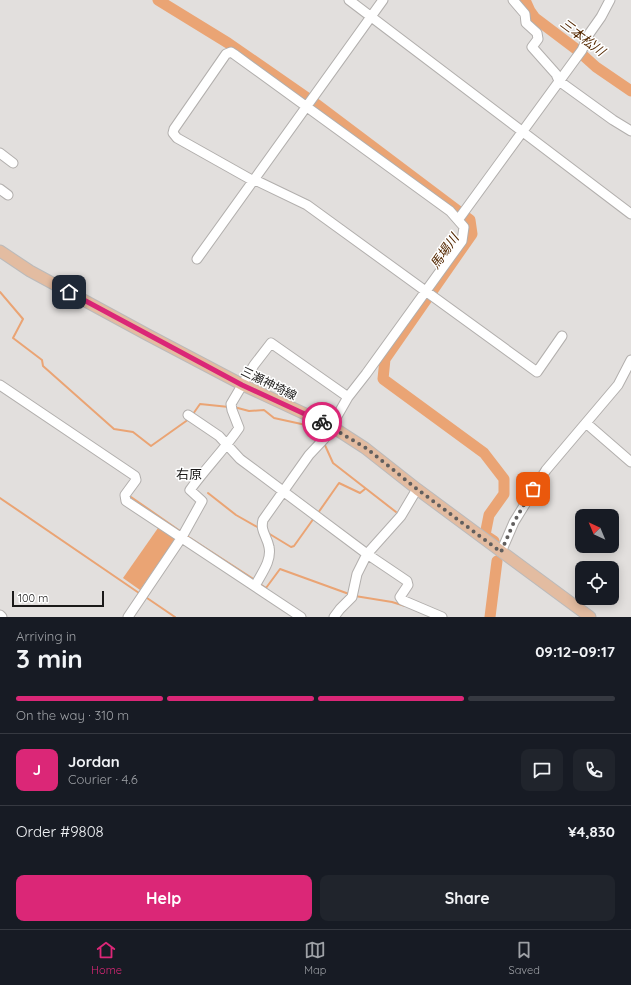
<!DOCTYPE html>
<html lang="en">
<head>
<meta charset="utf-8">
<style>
  body { margin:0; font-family:Quicksand,"Noto Sans JP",sans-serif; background:#20242c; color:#f1f3f6; height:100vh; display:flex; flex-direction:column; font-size:15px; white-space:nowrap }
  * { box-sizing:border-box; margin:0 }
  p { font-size:13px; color:#9ea1a6 }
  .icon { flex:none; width:22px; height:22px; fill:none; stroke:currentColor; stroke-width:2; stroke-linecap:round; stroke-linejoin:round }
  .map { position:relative; height:617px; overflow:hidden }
  .panel { display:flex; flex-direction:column; background:#171b24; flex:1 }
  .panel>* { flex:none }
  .needle { width:26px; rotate:316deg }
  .controls { position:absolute; left:575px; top:509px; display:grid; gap:8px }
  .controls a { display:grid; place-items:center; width:44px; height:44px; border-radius:8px; background:#171b24; box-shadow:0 2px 10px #0003; font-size:20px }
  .scale { position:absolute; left:12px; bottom:10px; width:92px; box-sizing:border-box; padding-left:4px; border:2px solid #1b1a19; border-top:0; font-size:11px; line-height:14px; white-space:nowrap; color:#1b1a19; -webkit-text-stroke:3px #fff; paint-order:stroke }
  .pin { position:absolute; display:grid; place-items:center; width:34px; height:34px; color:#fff; margin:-17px; border-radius:8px; box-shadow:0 2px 6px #0006 }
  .courier { position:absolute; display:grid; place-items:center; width:40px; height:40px; margin:-20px; border:3px solid #db2777; border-radius:50%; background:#fff; color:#222; box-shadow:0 1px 5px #0007 }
  .headline em { font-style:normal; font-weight:700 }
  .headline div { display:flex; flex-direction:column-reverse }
  .headline { display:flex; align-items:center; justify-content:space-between; height:68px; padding:0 16px }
  h1 { font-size:26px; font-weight:700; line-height:30px }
  .bar { display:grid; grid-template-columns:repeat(4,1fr); gap:6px 4px; align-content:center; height:48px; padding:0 16px }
  .bar i { height:5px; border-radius:3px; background:#363941 }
  .bar .selected { background:#db2777 }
  .bar p { grid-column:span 4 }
  .line { display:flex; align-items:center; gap:10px; padding:0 16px; border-top:1px solid #363941 }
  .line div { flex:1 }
  .round { display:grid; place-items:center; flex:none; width:42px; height:42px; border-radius:8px; background:#20242c }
  .action { display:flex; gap:8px; margin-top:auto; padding:8px 16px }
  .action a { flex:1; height:46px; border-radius:8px; background:#db2777; color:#fff; font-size:16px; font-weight:700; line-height:46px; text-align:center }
  .action a+a { background:#20242c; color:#f1f3f6 }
  .menu { display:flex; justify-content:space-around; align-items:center; height:56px; border-top:1px solid #363941; background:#171b24; font-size:11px; color:#9ea1a6 }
  .menu a { display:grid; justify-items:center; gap:2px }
  .menu .selected { color:#db2777 }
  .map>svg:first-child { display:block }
</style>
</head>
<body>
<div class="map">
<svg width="631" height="617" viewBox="0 0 631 617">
  <rect width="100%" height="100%" fill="#e2dfdd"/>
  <path fill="#eaa474" d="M158 528 175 539 140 590 123 578Z"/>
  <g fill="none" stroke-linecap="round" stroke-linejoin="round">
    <path stroke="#eaa474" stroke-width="2" d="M0 292 23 319 13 338 42 360 43 366 114 429 133 432 151 446 189 419
      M234 407 249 411 264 410 274 418 306 425 321 437
      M193 414 200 404 229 407
      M324 443 333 463 396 512
      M208 493 236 515 259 528
      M131 497 180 531
      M0 498 139 593
      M318 513 339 483 360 493 365 489
      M268 533 291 547 294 546 314 518
      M187 536 255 580
      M260 584 266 588 280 569 349 594
      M355 596 392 602 405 606
      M147 598 175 617"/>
    <path stroke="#eaa474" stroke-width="11" d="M158 0 228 43 316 104 470 220 472 234 385 359 383 379 484 453 504 479V494L489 515 485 535 494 541
      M525 0 530 11 535 18 576 49 596 67 631 91
      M490 617 497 561"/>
    <defs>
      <path id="minor" d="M349 0 631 214
        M513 0 525 14 526 23 537 33 538 39 532 47 556 74 559 81 613 120 631 131
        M0 153 13 163
        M0 189 8 195
        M458 220 582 50 589 34 601 17 610 0
        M197 259 383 0
        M0 385 135 476 136 480 125 495 126 501 301 617
        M188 415 219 436 240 459 367 554 407 581 408 585 400 597 402 600 442 617
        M586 423 631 462
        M501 552 514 522 546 470 618 385 631 360
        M255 586C261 574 272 561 269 547 267 536 260 531 263 520L309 455 324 439 348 397 366 374 462 241 464 227 450 211 234 54 231 52 226 54 174 129 173 133 177 138 250 179 255 180 307 205 537 372 562 336
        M0 615 2 617
        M128 617 182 537 202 501 190 490C205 469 224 450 239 428L232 410 231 404 254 365 271 343 348 397
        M334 617 340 609 352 597 357 574 367 554 401 516 417 489"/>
      <path id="major" d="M0 251 30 271 148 335 243 385 331 426 365 448 417 489 590 617"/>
    </defs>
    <use href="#minor" stroke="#b2afad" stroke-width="11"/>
    <use href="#major" stroke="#bbbaba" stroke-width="13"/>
    <use href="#minor" stroke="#fff" stroke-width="9"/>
    <use href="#major" stroke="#e3bca1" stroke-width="11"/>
  </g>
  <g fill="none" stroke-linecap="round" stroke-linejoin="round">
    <path stroke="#615f5e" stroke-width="4" stroke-dasharray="0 7.2" d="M322 422 366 448 417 489 501 552 514 522 533 489"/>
    <path stroke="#db2777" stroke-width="5" d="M69 292 242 385 322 422"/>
  </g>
  <g text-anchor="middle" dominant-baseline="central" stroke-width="3" stroke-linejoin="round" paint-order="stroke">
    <g font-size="12" fill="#1b1a19" stroke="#fff">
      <text transform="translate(269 383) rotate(26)">三瀬神埼線</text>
    </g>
    <g font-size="13" font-style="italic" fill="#542801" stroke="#fff">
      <text transform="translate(583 37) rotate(37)">三本松川</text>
      <text transform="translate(444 251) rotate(-55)">馬場川</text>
    </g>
    <g font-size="13" fill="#1b1a19" stroke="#fff">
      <text x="189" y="474">右原</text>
    </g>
  </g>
</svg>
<div class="controls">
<a><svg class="needle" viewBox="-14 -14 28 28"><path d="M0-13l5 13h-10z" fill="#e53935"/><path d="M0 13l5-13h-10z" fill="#9ea1a6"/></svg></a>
<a><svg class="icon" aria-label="locate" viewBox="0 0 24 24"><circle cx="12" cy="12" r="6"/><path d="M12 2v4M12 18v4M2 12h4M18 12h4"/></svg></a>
</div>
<div class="scale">100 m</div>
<div class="pin" style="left:533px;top:489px;background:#ea580c"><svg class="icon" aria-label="bag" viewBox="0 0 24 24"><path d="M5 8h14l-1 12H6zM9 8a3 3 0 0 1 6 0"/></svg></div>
<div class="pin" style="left:69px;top:292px;background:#1f2937"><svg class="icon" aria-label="home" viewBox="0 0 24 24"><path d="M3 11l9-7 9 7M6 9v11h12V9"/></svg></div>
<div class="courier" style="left:322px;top:422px"><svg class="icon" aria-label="bike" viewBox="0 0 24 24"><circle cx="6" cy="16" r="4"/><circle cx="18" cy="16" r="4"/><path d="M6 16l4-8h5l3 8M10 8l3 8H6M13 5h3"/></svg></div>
</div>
<section class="panel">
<div class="headline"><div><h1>3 min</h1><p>Arriving in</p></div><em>09:12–09:17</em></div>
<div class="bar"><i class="selected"></i><i class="selected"></i><i class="selected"></i><i></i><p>On the way · 310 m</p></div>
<div class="line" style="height:72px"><b class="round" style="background:#db2777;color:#fff">J</b><div><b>Jordan</b><p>Courier · 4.6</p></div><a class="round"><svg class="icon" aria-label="chat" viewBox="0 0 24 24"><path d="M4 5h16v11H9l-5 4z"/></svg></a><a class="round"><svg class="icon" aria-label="phone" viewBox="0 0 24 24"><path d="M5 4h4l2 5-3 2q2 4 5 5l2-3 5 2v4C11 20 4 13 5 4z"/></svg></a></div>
<div class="line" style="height:52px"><div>Order #9808</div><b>¥4,830</b></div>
<div class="action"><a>Help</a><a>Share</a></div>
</section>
<nav class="menu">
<a class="selected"><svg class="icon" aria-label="home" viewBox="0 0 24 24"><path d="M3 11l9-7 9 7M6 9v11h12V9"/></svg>Home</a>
<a><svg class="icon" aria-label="map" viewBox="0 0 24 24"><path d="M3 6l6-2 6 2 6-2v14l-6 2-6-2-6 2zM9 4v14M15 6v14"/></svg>Map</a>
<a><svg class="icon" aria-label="saved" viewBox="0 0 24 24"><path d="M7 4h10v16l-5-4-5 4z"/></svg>Saved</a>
</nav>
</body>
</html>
